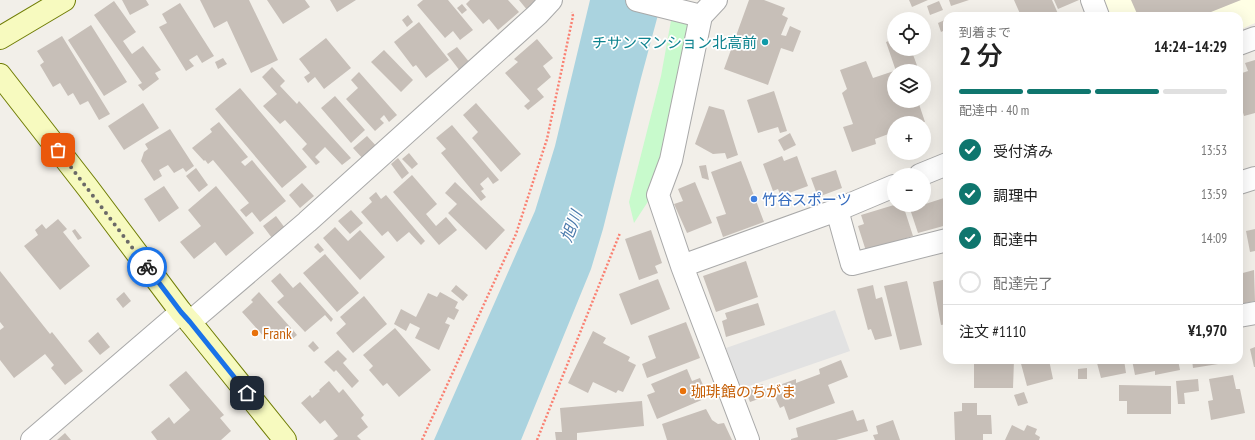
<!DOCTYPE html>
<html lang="ja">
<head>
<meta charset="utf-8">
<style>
  body { margin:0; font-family:"PT Sans Narrow","Noto Sans JP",sans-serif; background:#f2f2f2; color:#222; height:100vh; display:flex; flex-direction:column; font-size:15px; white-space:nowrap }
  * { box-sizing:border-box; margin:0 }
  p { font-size:13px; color:#767676 }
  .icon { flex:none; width:22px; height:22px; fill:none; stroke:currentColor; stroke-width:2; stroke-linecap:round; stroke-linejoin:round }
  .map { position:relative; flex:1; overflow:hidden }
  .sheet { position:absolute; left:943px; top:12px; width:300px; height:352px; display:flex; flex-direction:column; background:#fff; border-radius:12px; box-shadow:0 4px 16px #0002 }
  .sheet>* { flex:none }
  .tools { position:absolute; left:887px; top:12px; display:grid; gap:8px }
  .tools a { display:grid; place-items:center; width:44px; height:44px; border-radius:50%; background:#fff; box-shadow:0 4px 16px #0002; font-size:20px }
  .pin { position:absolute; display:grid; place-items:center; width:34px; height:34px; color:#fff; margin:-17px; border-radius:8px; box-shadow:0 2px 6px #0006 }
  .courier { position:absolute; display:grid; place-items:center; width:40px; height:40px; margin:-20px; border:3px solid #1a73e8; border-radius:50%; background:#fff; color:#222; box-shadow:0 1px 5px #0007 }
  .summary em { font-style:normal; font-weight:600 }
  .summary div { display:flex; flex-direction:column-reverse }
  .summary { display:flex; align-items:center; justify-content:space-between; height:68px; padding:0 16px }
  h1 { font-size:26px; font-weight:600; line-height:30px }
  .bar { display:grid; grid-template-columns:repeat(4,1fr); gap:6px 4px; align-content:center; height:48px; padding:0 16px }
  .bar i { height:5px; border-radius:3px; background:#e0e0e0 }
  .bar .current { background:#0f766e }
  .bar p { grid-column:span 4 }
  .line { display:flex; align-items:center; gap:10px; padding:0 16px; border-top:1px solid #e0e0e0 }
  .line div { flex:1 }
  ol { padding:0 16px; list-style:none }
  li { display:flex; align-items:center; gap:12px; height:44px }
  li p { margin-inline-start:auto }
  li .icon { padding:4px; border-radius:50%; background:#0f766e; color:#fff; stroke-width:4 }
  li:last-child { color:#767676 }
  li i { width:22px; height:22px; border:2px solid #e0e0e0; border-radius:50% }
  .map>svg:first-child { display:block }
</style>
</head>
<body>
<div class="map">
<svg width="1255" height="440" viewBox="0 0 1255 440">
  <rect width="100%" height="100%" fill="#f2efe9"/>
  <path fill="#ffffe5" d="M1101 0H1255V23L1239 30V16H1108Z"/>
  <path fill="#c8facc" d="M672 15 693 19 679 91 649 200 634 223 629 202 661 76Z"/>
  <path fill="#e2e2e2" d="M835 310 850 351 740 389 726 348Z"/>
  <path fill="#aad3df" d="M590 0H662L641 78 603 229 591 269 521 440H434L535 211 555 146Z"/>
  <path fill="#c7bfb8" d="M122 0H146L149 5 130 15Z
    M200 0H249L278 60 251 73 227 21 214 28Z
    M267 0H305L310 7 283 24Z
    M330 0H356L337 12Z
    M423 0H448L473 30 460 40 453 31 445 38 417 5Z
    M470 0H508L519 12 498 30 489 19 483 24 466 4Z
    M519 0H541L528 11Z
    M749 0H764L785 8 782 15 788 18 781 35 786 36 790 26 801 31 793 52 781 48 768 85 724 69Z
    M909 0H928L912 7Z
    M949 0H969L951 6Z
    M1014 0H1052L1059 16H1021Z
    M1054 0H1079L1058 9Z
    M1131 0H1241L1201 16H1138Z
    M114 1 136 32 123 41 132 54 143 46 161 70 155 73 159 79 143 91 138 85 142 83 94 15Z
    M939 1 943 10 930 15 927 6Z
    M180 3 214 56 202 63 197 55 189 60 194 66 186 71 159 27 167 23 162 14Z
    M462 4 467 10 462 14 457 8Z
    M408 15 413 22 407 27 402 20Z
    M947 19V29L941 32 938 23Z
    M419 22 449 60 426 78 416 65 413 67 394 42Z
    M91 25 127 82 104 96 68 40Z
    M62 36 110 114 99 120 88 101 80 105 73 93 68 96 60 83 53 87 40 65 44 62 37 51Z
    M326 38 351 68 324 89 315 77 308 83 304 77 310 73 299 59Z
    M537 39 553 58 543 66 551 77 537 89 544 97 528 110 524 106 530 101 505 73 518 62 514 59Z
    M894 39V49H911L919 71H896L886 42Z
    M457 47 470 63 460 71 447 54Z
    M384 50 413 80 401 92 371 62Z
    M223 58 227 64 218 69 215 62Z
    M1255 60V113L1244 116 1239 99V78L1243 77 1242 73 1248 71 1245 63Z
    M866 61 873 78 894 71V101H903L904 104 913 101H918L925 122 894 123V132L875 139 876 144 852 152 843 127 853 124 842 93 847 89 840 70Z
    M272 67 285 81 280 86 297 104 299 101 351 158 342 165 325 147 315 157 320 162 316 165 302 149 307 144 285 120 280 124 263 106 277 94 262 77Z
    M359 72 397 115 389 122 384 115 380 119 384 123 375 131 346 99 358 88 351 80Z
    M240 88 307 167 282 188 215 109Z
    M774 91 787 131 780 133 778 127 758 133 747 100Z
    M335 96 365 130 351 143 321 108Z
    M143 103 159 128 124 150 108 126Z
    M476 103 521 154 501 172 472 138 478 132 463 115Z
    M709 106 724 110 738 155 727 159 725 153 713 154 695 144Z
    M219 122 248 157 241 162 245 166 252 160 286 201 260 222 252 212 246 217 240 210 249 203 213 160 208 164 205 160 204 161 192 148 212 132 210 129Z
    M452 125 499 180 493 184 488 177 480 184 484 189 481 191 486 197 481 201 441 153 446 149 436 138Z
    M170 129 194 166 186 172 183 168 174 173 168 165 159 170 162 176 154 181 141 161 144 152 148 149 145 144Z
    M790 133 796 145 784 151 778 140Z
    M367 136 379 149 365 161 353 148Z
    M409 153 418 164 412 169 402 159Z
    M782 156 784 161 797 156 808 186 781 196 778 189 773 191 763 164Z
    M398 158 409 173 402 179 391 164Z
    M741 161 764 222 723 237 716 217 726 214 711 172Z
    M706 165 709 180 702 178 699 166Z
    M196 168 208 185 199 192 186 176Z
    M836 170 842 188 818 197 811 178Z
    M412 175 437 204 426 214 436 226 446 217 457 230 439 245 393 192Z
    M455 182 505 230 486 250 448 213 457 204 445 193Z
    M695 182 712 223 687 233 674 204 683 201 678 189Z
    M302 183 314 196 300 208 289 195Z
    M164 186 179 208 159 222 144 199Z
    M216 186 254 233 226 256 215 242 194 259 180 242 201 226 188 210Z
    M376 192 381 199 386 195 425 241 421 245 409 232 397 242 388 231 382 236 361 212 372 202 369 198Z
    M947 197V225L918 233 910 209Z
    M894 205H903L913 236 866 251 858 226 864 224 861 215Z
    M351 210 363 223 350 234 338 221Z
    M276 216 285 228 272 238 263 226Z
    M58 219 67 229 63 232 90 266 60 290 24 246 38 235 35 230 42 224 46 229Z
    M335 227 348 241 360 230 385 257 360 280 323 238Z
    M75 229 82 238 78 240 72 231Z
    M1255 229V251L1250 252 1246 231Z
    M651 230 662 263 655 266 658 273 639 280 625 239Z
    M318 243 324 250 320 253 314 247Z
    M325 254 359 293 337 312 303 273Z
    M746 261 758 297 716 312 703 276Z
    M1254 270 1255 301 1241 304 1240 300 1239 301V274Z
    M0 271 50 334 52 332 83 371 65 385 51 368 54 365 45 354 14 378 0 360V330L4 327 0 322Z
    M280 273 293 288 300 282 333 319 331 322 325 315 305 332 277 302 284 296 271 281Z
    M658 279 670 309 631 325 619 294Z
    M947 279V324L941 325 933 282Z
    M907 281 922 345 900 350 884 286Z
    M456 285 468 295 463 301 451 291Z
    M873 285 876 299 882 297 892 336 875 340 871 329 868 330 857 289Z
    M124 292 131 301 123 308 116 299Z
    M259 292 291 328 278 340 271 332 265 338 242 312 253 302 251 300Z
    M440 292 458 302 455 308 459 310 454 320 448 317 445 323 450 325 439 350 415 338 420 328 410 323 406 331 394 324 401 309 416 317 428 293 437 297Z
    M364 296 387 324 353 353 336 333 346 324 340 317Z
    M758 303 765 325 726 337 722 321 727 319 725 313Z
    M686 322 700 358 647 378 642 364 656 358 648 336Z
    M395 328 431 370 399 397 387 383 383 386 369 370 373 366 363 355Z
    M293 330 297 335 291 340 287 334Z
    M593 331 606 338 603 343 630 357 628 361 636 365 623 392 618 390 616 393 593 382 588 393 568 383Z
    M98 332 110 347 100 355 88 341Z
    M313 341 319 348 314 352 308 346Z
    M1255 347V367H1254L1250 349Z
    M338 350 347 359 343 363 359 381 352 388 336 370 334 372 324 362Z
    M841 360 848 377 828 385 835 403 789 420 784 406 780 408 774 395 785 391 782 384 796 379V383L820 374 819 369Z
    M974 360H985V362H1005V360H1014L1013 388H974Z
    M1020 360H1049L1053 379 1027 386Z
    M1110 360H1124L1126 373 1101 378 1097 363Z
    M1132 360H1178L1180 370 1155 375V371L1135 375Z
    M1192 360H1237V361L1193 368Z
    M1087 368V379H1078V369Z
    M687 369 692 381 700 378 706 392 701 394 704 399 657 419 647 395 655 392 651 384Z
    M186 371 224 415 220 418 231 431 221 440H157L151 432 169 417 174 424 190 410 169 385Z
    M1233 375 1236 389H1240L1245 413 1211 420 1208 401 1213 400 1209 379Z
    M1198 379 1199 391 1184 393 1185 404H1178L1176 381Z
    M329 381 339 393 343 389 364 415 361 418 368 427 357 436 361 440H333L338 436 325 420 320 424 301 403 310 395 312 398 320 391 319 390Z
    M763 384 767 396 750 402 745 390Z
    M1119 385 1171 386V414H1127V401H1119Z
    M1024 392 1028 403 1018 406 1014 395Z
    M642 401 644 426 577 433V440H556L555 432H562L560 408Z
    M962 403H977V415H991L992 434H983V440H955L954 412 962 411Z
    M706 409 712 420 718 424 724 423 732 440H667L662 424Z
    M853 410 857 421 864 419 868 431 836 440H791V439L798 437 796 428Z
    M893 420 900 440H875L873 435 878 434 876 426Z
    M1012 425 1024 431 1027 425 1037 429 1035 434 1040 437 1039 440H1005Z
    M65 433 71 440H57Z"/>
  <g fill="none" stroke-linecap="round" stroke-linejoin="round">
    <defs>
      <path id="street" d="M637 0 701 16 671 160 658 195 682 266 748 440
        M1092 0 1098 16
        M701 16 716 0
        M1239 44 1255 38
        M920 175 947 164
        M1239 183 1255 178
        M837 210 852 264 947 240
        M682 266 837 210 894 186
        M1239 316 1255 313
        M190 322 307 222 538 14 551 0
        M32 440 181 312"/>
      <path id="secondary" d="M0 38 64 0
        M0 75 88 188 181 312 190 322 285 440"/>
    </defs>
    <use href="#street" stroke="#a9a9a9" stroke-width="24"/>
    <use href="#secondary" stroke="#707d05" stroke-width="24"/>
    <path stroke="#fa8072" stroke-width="2.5" stroke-dasharray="2 2" stroke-linecap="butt" d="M422 440 516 234 547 139 573 16 572 12
      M537 440 620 233"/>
    <use href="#street" stroke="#fff" stroke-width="22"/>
    <use href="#secondary" stroke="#f7fabf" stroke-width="22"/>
  </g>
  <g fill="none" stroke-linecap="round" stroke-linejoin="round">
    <path stroke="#6b6a68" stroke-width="4" stroke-dasharray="0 7.2" d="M58 150 147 267"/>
    <path stroke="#1a73e8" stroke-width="5" d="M147 267 181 312 190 322 247 393"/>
  </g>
  <circle fill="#0f9aa8" stroke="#fff" stroke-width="1.5" cx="765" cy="42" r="4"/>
  <circle fill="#3f7fe0" stroke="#fff" stroke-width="1.5" cx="754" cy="199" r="4"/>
  <g fill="#e8710a" stroke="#fff" stroke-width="1.5">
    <circle cx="255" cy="333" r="4"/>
    <circle cx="683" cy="391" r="4"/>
  </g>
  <g text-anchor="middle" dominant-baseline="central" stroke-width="3.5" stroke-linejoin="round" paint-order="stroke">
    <g font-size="15" fill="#0d838f" stroke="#fff" text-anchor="end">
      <text x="757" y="42">チサンマンション北高前</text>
    </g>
    <g font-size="15" fill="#366cbe" stroke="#fff" text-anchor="start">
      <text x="762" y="199">竹谷スポーツ</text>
    </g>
    <g font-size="15" fill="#c56008" stroke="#fff" text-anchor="start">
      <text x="263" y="333">Frank</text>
      <text x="691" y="391">珈琲館のちがま</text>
    </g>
    <g font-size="16" font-style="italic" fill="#4a7aab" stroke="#fff">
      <text transform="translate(571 226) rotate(-69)">旭川</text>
    </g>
  </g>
</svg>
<div class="tools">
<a><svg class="icon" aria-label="locate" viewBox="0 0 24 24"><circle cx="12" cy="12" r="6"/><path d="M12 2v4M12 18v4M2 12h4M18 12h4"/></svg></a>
<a><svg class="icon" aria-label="layers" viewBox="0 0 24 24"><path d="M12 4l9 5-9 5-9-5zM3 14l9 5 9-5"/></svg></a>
<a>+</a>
<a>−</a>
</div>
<div class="pin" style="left:58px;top:150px;background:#ea580c"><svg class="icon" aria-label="bag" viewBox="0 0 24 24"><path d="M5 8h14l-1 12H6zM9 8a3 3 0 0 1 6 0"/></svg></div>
<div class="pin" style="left:247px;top:393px;background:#1f2937"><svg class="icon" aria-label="home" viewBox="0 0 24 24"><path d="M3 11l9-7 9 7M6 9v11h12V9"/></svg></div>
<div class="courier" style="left:147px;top:267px"><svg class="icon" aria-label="bike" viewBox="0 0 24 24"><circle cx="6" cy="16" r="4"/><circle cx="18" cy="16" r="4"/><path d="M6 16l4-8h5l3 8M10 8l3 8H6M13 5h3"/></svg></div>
<section class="sheet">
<div class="summary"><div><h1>2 分</h1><p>到着まで</p></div><em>14:24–14:29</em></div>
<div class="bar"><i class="current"></i><i class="current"></i><i class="current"></i><i></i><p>配達中 · 40 m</p></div>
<ol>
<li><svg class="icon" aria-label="check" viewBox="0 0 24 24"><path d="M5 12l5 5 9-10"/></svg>受付済み<p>13:53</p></li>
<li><svg class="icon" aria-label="check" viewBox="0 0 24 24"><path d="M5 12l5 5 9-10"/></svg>調理中<p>13:59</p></li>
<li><svg class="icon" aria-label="check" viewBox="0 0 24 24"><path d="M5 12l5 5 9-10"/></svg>配達中<p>14:09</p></li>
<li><i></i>配達完了</li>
</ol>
<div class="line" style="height:52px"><div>注文 #1110</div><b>¥1,970</b></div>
</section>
</div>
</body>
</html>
